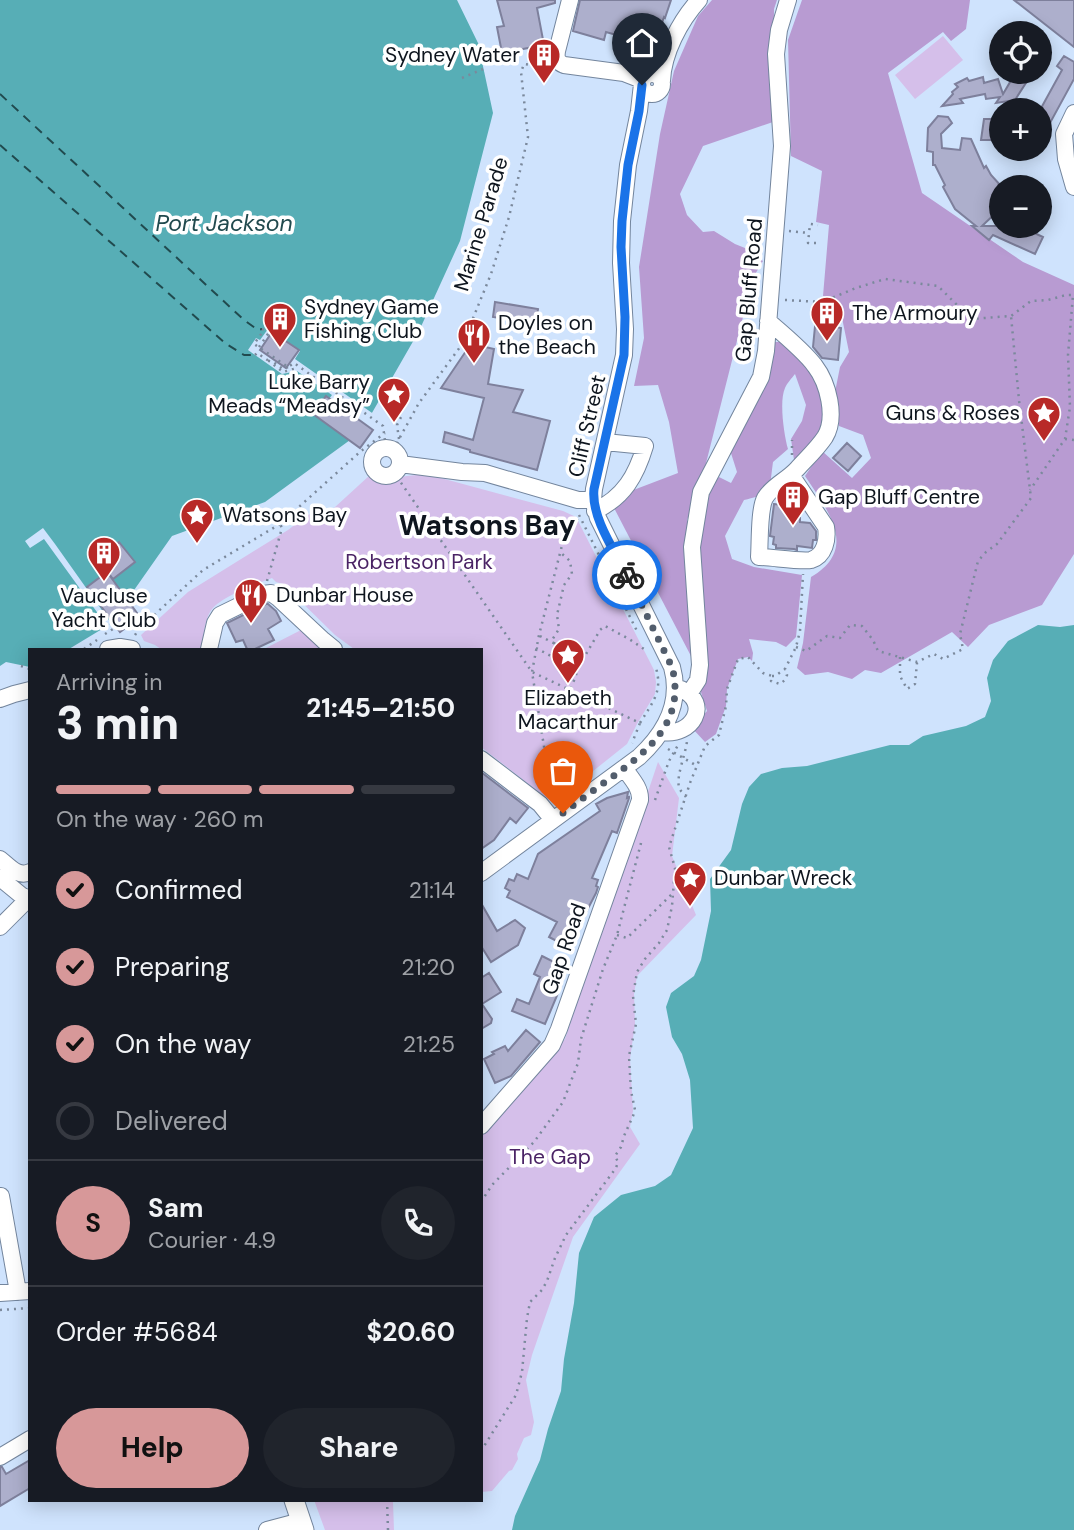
<!DOCTYPE html>
<html lang="en">
<head>
<meta charset="utf-8">
<style>
  body { margin:0; font-family:"DM Sans",sans-serif; background:#20242c; color:#f1f3f6; height:100vh; display:flex; flex-direction:column; font-size:26px; white-space:nowrap }
  * { box-sizing:border-box; margin:0 }
  p { font-size:23px; color:#9ea1a6 }
  .icon { flex:none; width:38px; height:38px; fill:none; stroke:currentColor; stroke-width:2; stroke-linecap:round; stroke-linejoin:round }
  .map { position:relative; flex:1; overflow:hidden }
  .drawer { position:absolute; left:28px; top:648px; width:455px; height:854px; display:flex; flex-direction:column; background:#171b24; border-radius:0px; box-shadow:0 4px 18px #0003 }
  .drawer>* { flex:none }
  .buttons { position:absolute; left:989px; top:21px; display:grid; gap:14px }
  .buttons a { display:grid; place-items:center; width:63px; height:63px; border-radius:50%; background:#171b24; box-shadow:0 4px 18px #0003; font-size:35px }
  .pin { position:absolute; display:grid; place-items:center; width:60px; height:60px; color:#fff; margin:-72px -30px; border-radius:50% 50% 50% 0; rotate:-45deg; box-shadow:0 0 7px #0007 }
  .pin .icon { rotate:45deg }
  .courier { position:absolute; display:grid; place-items:center; width:70px; height:70px; margin:-35px; border:5px solid #1a73e8; border-radius:50%; background:#fff; color:#222; box-shadow:0 2px 9px #0007 }
  .overview em { font-style:normal; font-weight:800 }
  .overview div { display:flex; flex-direction:column-reverse }
  .overview { display:flex; align-items:center; justify-content:space-between; height:119px; padding:0 28px }
  h1 { font-size:46px; font-weight:800; line-height:52px }
  .bar { display:grid; grid-template-columns:repeat(4,1fr); gap:10px 7px; align-content:center; height:84px; padding:0 28px }
  .bar i { height:9px; border-radius:5px; background:#363941 }
  .bar .current { background:#d79899 }
  .bar p { grid-column:span 4 }
  .line { display:flex; align-items:center; gap:18px; padding:0 28px; border-top:2px solid #363941 }
  .line div { flex:1 }
  .round { display:grid; place-items:center; flex:none; width:74px; height:74px; border-radius:37px; background:#20242c }
  ol { padding:0 28px; list-style:none }
  li { display:flex; align-items:center; gap:21px; height:77px }
  li p { margin-inline-start:auto }
  li .icon { padding:7px; border-radius:50%; background:#d79899; color:#111; stroke-width:4 }
  li:last-child { color:#9ea1a6 }
  li i { width:38px; height:38px; border:4px solid #363941; border-radius:50% }
  .cta { display:flex; gap:14px; margin-top:auto; padding:14px 28px }
  .cta a { flex:1; height:80px; border-radius:42px; background:#d79899; color:#111; font-size:28px; font-weight:800; line-height:80px; text-align:center }
  .cta a+a { background:#20242c; color:#f1f3f6 }
  .map>svg:first-child { display:block }
</style>
</head>
<body>
<div class="map">
<svg width="1074" height="1530" viewBox="0 0 1074 1530">
  <rect width="100%" height="100%" fill="#cfe3fd"/>
  <path fill="#d5bfea" d="M943 36 963 60 915 99 895 75Z
    M426 474 563 511 576 517 654 670 656 682 655 694 637 724 627 744 553 803 481 747V649H354L335 635 283 584 276 582 272 578C256 584 219 597 210 612 204 622 204 637 201 649H161L155 645 144 641 141 635 188 592 288 530 309 514 322 519 370 475 398 477Z
    M303 629 329 649H264Z
    M658 762 679 798 672 856 696 915 637 976 634 994 635 1024 630 1059 633 1111 630 1127 640 1144 573 1237 532 1355 526 1380 534 1422 531 1435 524 1438 517 1454 518 1459 512 1470 509 1471 492 1491 481 1492V1137L565 1039Z
    M314 1500H413L393 1502 394 1530H325Z"/>
  <path fill="#b89bd2" d="M712 0H777L774 9 773 122 703 146 680 194 687 215 703 232 714 231 735 244 745 248 763 261 754 276 742 273 746 312 743 317 702 479 687 520 692 658 613 506 623 494 678 473 669 422 658 385 634 386 644 338 639 267 660 134 674 71 698 16Z
    M802 0H970L966 29 951 41 943 32 888 73 922 193 1023 262 1074 285V554L1042 605 989 625 968 647 952 632 881 673 865 670 852 679 828 672 805 675 797 668 803 643 811 577C860 548 827 510 805 476L822 451 852 478 871 458 863 435 839 426 834 397 840 367 849 352 841 313 836 304 823 296 829 225 816 222 822 171 791 156 788 40Z
    M773 342H789L805 361 822 390 825 420 821 439 794 460 791 439 802 421 806 405 795 374C792 378 787 383 785 388 779 401 784 435 788 449L773 462C769 491 773 493 744 500L725 536 732 559 754 567 802 575 796 637 786 647 776 642 749 639 753 653 752 661 748 657 738 659 727 689 726 706 716 734 705 742 692 728 707 711 699 686 695 549 707 489 719 477 731 483 737 472 730 450Z"/>
  <path fill="#57aeb6" d="M0 0H457L478 43 493 113 460 241 419 331 361 432 265 502 172 536 111 623 107 626 69 649H30V667L6 662 0 666Z
    M1038 625 1060 627 1074 625V1530H512L515 1516 540 1460 548 1429 561 1391 564 1359 574 1303 579 1253 594 1217 621 1195 655 1186 671 1175 693 1128 690 1080 682 1054 672 1037 666 1007 671 993 694 976 701 960 711 911 710 879 731 850 742 804 749 787 761 774 782 768 807 766 890 745H909L923 736 966 726 985 717 991 701 987 678 993 660 1008 641Z"/>
  <path fill="#cfe3fd" d="M268 329 300 351 295 359 375 415 363 434 352 442 313 414 326 396 329 399 332 395 297 371 282 374 248 350 256 338 260 340Z
    M43 528 55 544 111 623 107 626 44 539 30 548 25 541Z"/>
  <g fill="none" stroke-linecap="round" stroke-linejoin="round">
    <path stroke="#214a4e" stroke-width="2" stroke-dasharray="9 7" stroke-linecap="butt" d="M0 94 244 320 258 330 262 329
      M0 145 225 343 244 355H255"/>
  </g>
  <path fill="#adafcc" stroke="#7e809c" stroke-width="2" d="M497 0H555V3L537 8 544 45 502 53 497 27 504 26Z
    M580 0H671L665 18 664 17 654 46 646 44 643 57 623 52 627 38 606 32 604 40 573 31Z
    M1014 0H1074V47Z
    M1064 56 1074 62V79L1050 123 1040 134V110L1062 70 1057 66Z
    M1016 72H1033L1015 100 996 103 1000 97 986 99 985 94 960 99 963 103 942 106 953 94 952 92 958 87 955 84 967 78 969 81 983 77 984 83 998 79 1003 94Z
    M938 116 948 117 952 123 941 134 942 148 960 150 962 138 971 139 984 168 986 166 991 175 1001 186V208L982 226H1031L1028 230 1043 237 1035 254 993 235 989 240 972 226H976L955 209 943 187 945 185 935 165H933V152L927 151 928 128Z
    M984 119H998V123H1001V140H981Z
    M495 302 538 309 536 324 493 317Z
    M817 306 837 308 835 327 841 328 838 360 822 358 813 347Z
    M272 332 299 350 286 368 260 350Z
    M481 346 494 349 488 384 523 390 513 412 550 421 537 470 470 452V450L443 442 445 432 473 440 484 398 441 388 466 351 480 354Z
    M326 396 373 430 360 448 313 414Z
    M847 443 861 456 848 471 833 458Z
    M774 504 798 507 797 518H800V522L810 523 816 531V540H813L812 548 797 546V550L794 549 776 548V545L773 544 774 537 770 536Z
    M119 542 135 562 113 579 97 558Z
    M107 572 140 617 120 632 87 587Z
    M266 604H268L276 611 281 621 268 629 274 640 255 649H247L243 640 236 642 227 623Z
    M481 772 528 808 516 823 510 818 494 840 481 849Z
    M628 792 627 798 629 797V798L617 833 612 831 592 878 598 880 596 886 598 887 596 893 568 947 549 937 557 922 507 897 510 891 505 888 509 879 514 881 517 874 528 879 538 854 600 811 596 804 607 798Z
    M481 903 497 931 515 920 525 928 518 945 491 962 481 946Z
    M542 956 556 963 555 966 563 969 556 984 561 986 545 1024 512 1011 517 999 529 1004 540 977 534 974Z
    M489 973 501 992 482 1004 492 1019 491 1023 481 1029V978Z
    M526 1030 540 1042 511 1076 495 1083 484 1059 494 1054 492 1052 505 1046 508 1051Z
    M30 1460V1488L0 1506V1467H2L6 1474Z"/>
  <g fill="none" stroke-linecap="round" stroke-linejoin="round">
    <defs>
      <path id="minor" d="M570 0 557 51C556 58 557 62 564 65L624 73 642 80
        M642 84a10 10 0 1 1 20 0a10 10 0 1 1-20 0Z
        M662 81C663 53 680 21 699 0
        M1074 113 1064 134 1066 159 1074 187
        M768 321C782 333 805 352 815 366 828 383 837 417 825 437 817 449 806 459 797 469 787 480 772 486 765 498 759 509 760 543 759 557 770 557 802 562 811 560 825 556 828 539 826 527L791 475
        M372 462a14 14 0 1 1 28 0a14 14 0 1 1-28 0Z
        M400 464 462 472 485 473 578 500H593
        M595 511C624 497 636 476 645 446L605 442
        M108 649 120 647 132 649
        M209 649 215 623 220 615 263 594 271 593 278 598 323 640 334 649
        M689 694 698 680 700 665 692 547 701 492 761 377 766 351 782 146 776 54 779 30 788 0
        M0 699 14 694 30 690
        M662 732C692 737 712 703 681 689
        M481 759 540 804 553 820
        M0 859C9 866 18 878 30 872
        M481 873 639 757C665 733 682 703 672 667L598 518 593 500 594 489 624 355 625 329 621 263 622 221 628 165 639 111 642 84
        M0 878 27 900
        M0 927 30 897
        M481 1126 552 1045 559 1029 640 800C641 788 631 778 624 768
        M1 1196 18 1292
        M0 1293 30 1291
        M0 1457 30 1439
        M267 1530 301 1521"/>
      <path id="major" d="M294 1500 304 1530"/>
    </defs>
    <use href="#minor" stroke="#73859d" stroke-width="18"/>
    <use href="#major" stroke="#73859d" stroke-width="21"/>
    <path stroke="#7b899c" stroke-width="2.5" stroke-dasharray="2 5" stroke-linecap="butt" d="M638 62 654 53
      M462 78 483 69
      M789 231 809 233
      M816 243H808L810 224 818 225
      M785 300 822 302 856 288 885 279 938 286 971 319 1011 316 1031 301 1048 300 1066 295H1073L1068 355 1070 407 1065 439 1030 490
      M262 329 264 330 254 344 288 367 294 363 383 426 386 448
      M259 347 270 331
      M255 355 257 353 269 361
      M288 367 283 369 272 361H269L283 372 294 369 297 366
      M399 439 397 425 403 413
      M1065 439 1074 440
      M394 450 399 439 419 403 463 343 491 274 509 217 528 137 521 72 524 64 547 67
      M792 455V440
      M397 477 532 672 640 723 632 743
      M579 515 637 631
      M267 581 282 528 280 524
      M105 634 113 629 111 627 110 628
      M135 635 139 629 203 570 280 524 361 451 385 433
      M540 636C553 643 576 652 577 669 577 676 572 684 570 690
      M555 644 552 640 559 629 557 615 564 585 572 574 570 561 561 553
      M796 647 806 651 827 636 840 638 850 625 862 626 873 640 878 651 917 662 934 654 943 659 963 649 960 634 978 561 986 552 997 544 1031 498 1019 400 1011 316
      M536 648 551 656
      M84 649 97 640
      M900 657V676L907 689 915 684 917 663
      M575 662 585 656 600 630 605 626 629 639 647 651
      M21 666 30 669
      M772 676H775L785 669
      M640 723C652 703 663 692 656 668
      M668 749 697 766
      M552 796 532 672 539 635 567 526 579 518
      M686 797C684 794 680 791 679 787 676 776 686 753 687 741
      M655 800 669 761 678 745
      M617 935 627 938 672 894
      M481 1202 492 1185 534 1142 563 1102 578 1063 581 1039 603 969 617 935 641 843
      M0 1310 30 1308
      M481 1451 516 1395 522 1372 527 1318 530 1302 542 1290 547 1281 555 1258 566 1235 616 1168 618 1162 615 1156 621 1147 624 1136 633 1116 635 1110 631 1091 629 1056 636 1024 633 996 637 972 645 959 659 943 667 930 672 906 675 868 669 847 690 783 705 746 719 735 726 706 727 689 738 659 748 657 763 673 772 676 771 681 780 684 785 680 787 675 785 669 796 647 800 631 803 574
      M387 1500 388 1530"/>
    <use href="#minor" stroke="#fff" stroke-width="16"/>
    <use href="#major" stroke="#fff" stroke-width="19"/>
  </g>
  <g fill="none" stroke-linecap="round" stroke-linejoin="round">
    <path stroke="#525d6c" stroke-width="7" stroke-dasharray="0 12.6" d="M563 813C579 801 595 789 611 778 649 750 686 721 672 667L627 575"/>
    <path stroke="#1a73e8" stroke-width="9" d="M627 575C614 550 591 517 594 489L624 355 625 317 621 247 622 221 628 165 639 111 642 85"/>
  </g>
  <defs>
    <symbol id="building-pin" viewBox="-11 -11 22 30"><path d="M0 17L-7.5 6A9.5 9.5 0 1 1 7.5 6Z" fill="#b82927" stroke="#fff"/><path d="M-4-6H4V6H1V3H-1V6H-4ZM-2.5-4.3h1.7v1.8h-1.7ZM.8-4.3h1.7v1.8H.8ZM-2.5-1h1.7V.8h-1.7ZM.8-1h1.7V.8H.8Z" fill="#fff"/></symbol>
    <symbol id="restaurant-pin" viewBox="-11 -11 22 30"><path d="M0 17L-7.5 6A9.5 9.5 0 1 1 7.5 6Z" fill="#b82927" stroke="#fff"/><path d="M-5-6h1v4h1v-4h1v4h1v-4h1v5L-1.5 .5V6h-2V.5L-5-1ZM5-6V6H3V1.5H1.5Q1.5-4 5-6Z" fill="#fff"/></symbol>
    <symbol id="sight-pin" viewBox="-11 -11 22 30"><path d="M0 17L-7.5 6A9.5 9.5 0 1 1 7.5 6Z" fill="#b82927" stroke="#fff"/><path d="M0-6L1.8-2.2L6-1.7L2.9 1.2L3.7 5.4L0 3.3L-3.7 5.4L-2.9 1.2L-6-1.7L-1.8-2.2Z" fill="#fff"/></symbol>
  </defs>
  <g fill-rule="evenodd">
    <use href="#building-pin" x="525" y="36" width="38" height="52"/>
    <use href="#building-pin" x="808" y="294" width="38" height="52"/>
    <use href="#building-pin" x="261" y="300" width="38" height="52"/>
    <use href="#restaurant-pin" x="455" y="316" width="38" height="52"/>
    <use href="#sight-pin" x="375" y="375" width="38" height="52"/>
    <use href="#sight-pin" x="1025" y="394" width="38" height="52"/>
    <use href="#building-pin" x="774" y="478" width="38" height="52"/>
    <use href="#sight-pin" x="178" y="496" width="38" height="52"/>
    <use href="#building-pin" x="85" y="534" width="38" height="52"/>
    <use href="#restaurant-pin" x="232" y="576" width="38" height="52"/>
    <use href="#sight-pin" x="549" y="636" width="38" height="52"/>
    <use href="#sight-pin" x="671" y="859" width="38" height="52"/>
  </g>
  <g text-anchor="middle" dominant-baseline="central" stroke-width="7" stroke-linejoin="round" paint-order="stroke">
    <g font-size="21" fill="#0e151e" stroke="#fff" text-anchor="start">
      <text x="520" y="55" text-anchor="end">Sydney Water</text>
      <text x="304" y="307">Sydney Game<tspan x="304" dy="24">Fishing Club</tspan></text>
      <text x="852" y="313">The Armoury</text>
      <text x="498" y="323">Doyles on<tspan x="498" dy="24">the Beach</tspan></text>
      <text x="370" y="382" text-anchor="end">Luke Barry<tspan x="370" dy="24">Meads “Meadsy”</tspan></text>
      <text x="1020" y="413" text-anchor="end">Guns &amp; Roses</text>
      <text x="818" y="497">Gap Bluff Centre</text>
      <text x="222" y="515">Watsons Bay</text>
      <text x="276" y="595">Dunbar House</text>
      <text x="104" y="596" text-anchor="middle">Vaucluse<tspan x="104" dy="24">Yacht Club</tspan></text>
      <text x="568" y="698" text-anchor="middle">Elizabeth<tspan x="568" dy="24">Macarthur</tspan></text>
      <text x="714" y="878">Dunbar Wreck</text>
    </g>
    <g font-size="21" fill="#0e151e" stroke="#fff">
      <text transform="translate(481 224) rotate(-73)">Marine Parade</text>
      <text transform="translate(749 290) rotate(-85)">Gap Bluff Road</text>
      <text transform="translate(587 426) rotate(-77)">Cliff Street</text>
      <text transform="translate(564 949) rotate(-71)">Gap Road</text>
    </g>
    <g font-size="21" fill="#4a2365" stroke="#fff">
      <text x="419" y="562">Robertson Park</text>
      <text x="550" y="1157">The Gap</text>
    </g>
    <g font-size="23" font-style="italic" fill="#214a4e" stroke="#fff">
      <text x="224" y="223">Port Jackson</text>
    </g>
    <g font-size="28" font-weight="bold" fill="#0e151e" stroke="#fff">
      <text x="487" y="525">Watsons Bay</text>
    </g>
  </g>
</svg>
<div class="buttons">
<a><svg class="icon" aria-label="locate" viewBox="0 0 24 24"><circle cx="12" cy="12" r="6"/><path d="M12 2v4M12 18v4M2 12h4M18 12h4"/></svg></a>
<a>+</a>
<a>−</a>
</div>
<div class="pin" style="left:563px;top:813px;background:#ea580c"><svg class="icon" aria-label="bag" viewBox="0 0 24 24"><path d="M5 8h14l-1 12H6zM9 8a3 3 0 0 1 6 0"/></svg></div>
<div class="pin" style="left:642px;top:85px;background:#1f2937"><svg class="icon" aria-label="home" viewBox="0 0 24 24"><path d="M3 11l9-7 9 7M6 9v11h12V9"/></svg></div>
<div class="courier" style="left:627px;top:575px"><svg class="icon" aria-label="bike" viewBox="0 0 24 24"><circle cx="6" cy="16" r="4"/><circle cx="18" cy="16" r="4"/><path d="M6 16l4-8h5l3 8M10 8l3 8H6M13 5h3"/></svg></div>
<section class="drawer">
<div class="overview"><div><h1>3 min</h1><p>Arriving in</p></div><em>21:45–21:50</em></div>
<div class="bar"><i class="current"></i><i class="current"></i><i class="current"></i><i></i><p>On the way · 260 m</p></div>
<ol>
<li><svg class="icon" aria-label="check" viewBox="0 0 24 24"><path d="M5 12l5 5 9-10"/></svg>Confirmed<p>21:14</p></li>
<li><svg class="icon" aria-label="check" viewBox="0 0 24 24"><path d="M5 12l5 5 9-10"/></svg>Preparing<p>21:20</p></li>
<li><svg class="icon" aria-label="check" viewBox="0 0 24 24"><path d="M5 12l5 5 9-10"/></svg>On the way<p>21:25</p></li>
<li><i></i>Delivered</li>
</ol>
<div class="line" style="height:126px"><b class="round" style="background:#d79899;color:#111">S</b><div><b>Sam</b><p>Courier · 4.9</p></div><a class="round"><svg class="icon" aria-label="phone" viewBox="0 0 24 24"><path d="M5 4h4l2 5-3 2q2 4 5 5l2-3 5 2v4C11 20 4 13 5 4z"/></svg></a></div>
<div class="line" style="height:91px"><div>Order #5684</div><b>$20.60</b></div>
<div class="cta"><a>Help</a><a>Share</a></div>
</section>
</div>
</body>
</html>
